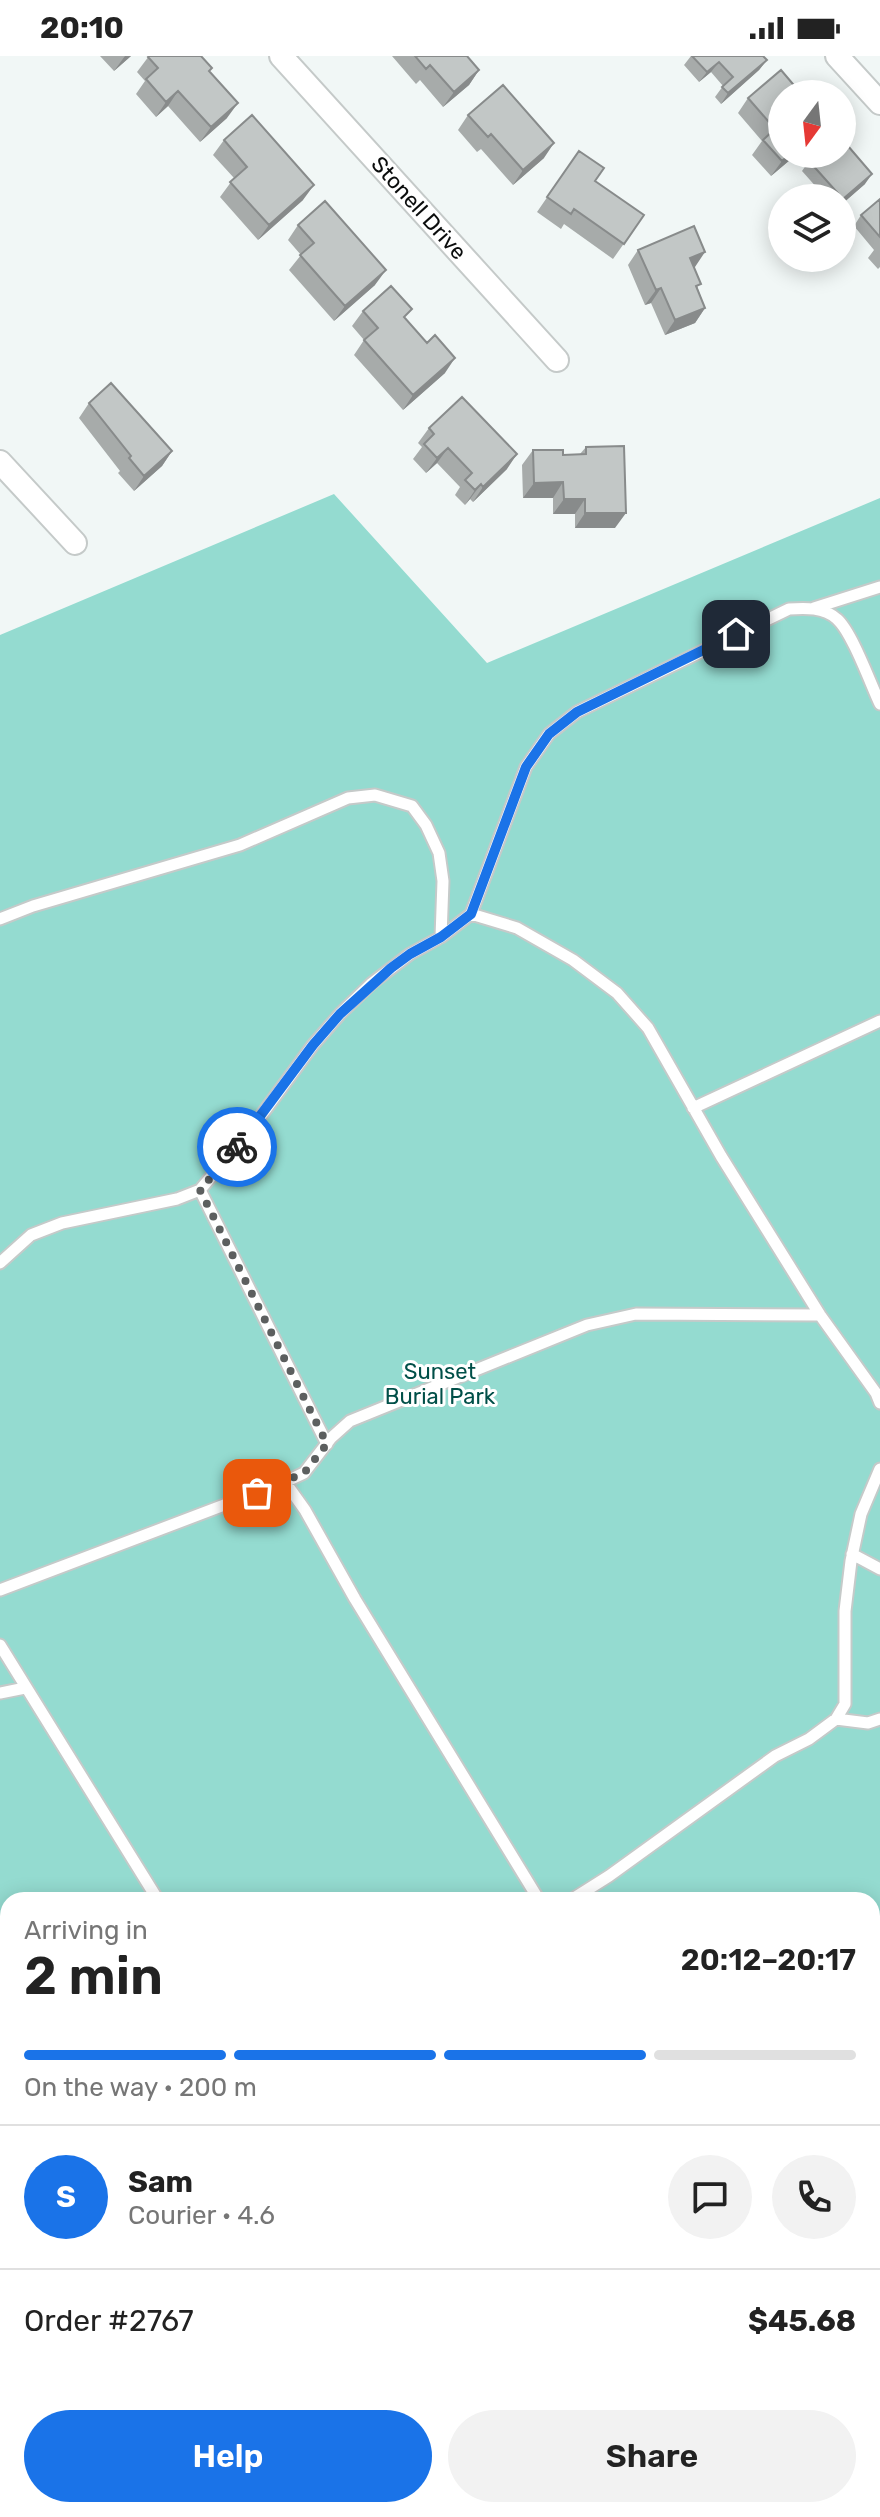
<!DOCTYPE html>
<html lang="en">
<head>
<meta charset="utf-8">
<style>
  body { margin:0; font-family:Rubik,sans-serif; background:#f2f2f2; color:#222; height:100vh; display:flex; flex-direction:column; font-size:30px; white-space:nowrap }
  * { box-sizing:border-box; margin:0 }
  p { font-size:26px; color:#767676 }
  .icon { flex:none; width:44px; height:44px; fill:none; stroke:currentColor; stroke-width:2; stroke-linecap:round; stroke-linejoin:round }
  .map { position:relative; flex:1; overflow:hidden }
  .sheet { position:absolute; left:0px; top:1836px; width:880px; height:626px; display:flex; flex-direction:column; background:#fff; border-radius:24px 24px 0 0; box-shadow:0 4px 20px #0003 }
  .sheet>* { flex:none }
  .needle { width:52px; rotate:195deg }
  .buttons { position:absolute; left:768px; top:24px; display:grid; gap:16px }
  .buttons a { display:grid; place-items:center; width:88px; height:88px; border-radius:50%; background:#fff; box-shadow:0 4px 20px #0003; font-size:40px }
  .pin { position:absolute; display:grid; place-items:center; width:68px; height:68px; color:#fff; margin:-34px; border-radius:16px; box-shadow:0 4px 12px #0006 }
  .courier { position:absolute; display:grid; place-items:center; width:80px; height:80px; margin:-40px; border:6px solid #1a73e8; border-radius:50%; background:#fff; color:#222; box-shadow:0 2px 10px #0007 }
  .head em { font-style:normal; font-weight:600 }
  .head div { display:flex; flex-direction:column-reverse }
  .head { display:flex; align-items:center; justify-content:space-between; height:136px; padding:0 24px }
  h1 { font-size:52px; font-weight:600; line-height:60px }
  .bar { display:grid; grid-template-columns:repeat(4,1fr); gap:12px 8px; align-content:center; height:96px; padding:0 24px }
  .bar i { height:10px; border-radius:6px; background:#e0e0e0 }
  .bar .active { background:#1a73e8 }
  .bar p { grid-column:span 4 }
  .line { display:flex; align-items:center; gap:20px; padding:0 24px; border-top:2px solid #e0e0e0 }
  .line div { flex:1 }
  .round { display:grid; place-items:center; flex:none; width:84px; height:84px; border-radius:42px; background:#f2f2f2 }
  .primary-button { display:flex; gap:16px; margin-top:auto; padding:16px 24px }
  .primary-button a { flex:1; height:92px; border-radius:48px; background:#1a73e8; color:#fff; font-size:32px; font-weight:600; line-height:92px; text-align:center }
  .primary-button a+a { background:#f2f2f2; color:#222 }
  .status { display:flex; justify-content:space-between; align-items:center; height:56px; padding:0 40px; background:#fff; direction:ltr }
  .status svg { height:22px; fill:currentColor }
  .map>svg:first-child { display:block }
</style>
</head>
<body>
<div class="status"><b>20:10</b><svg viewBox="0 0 49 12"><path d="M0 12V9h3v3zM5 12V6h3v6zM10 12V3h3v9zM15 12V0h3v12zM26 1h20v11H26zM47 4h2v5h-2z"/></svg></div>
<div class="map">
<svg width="880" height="2461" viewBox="0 0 880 2461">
  <rect width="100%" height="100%" fill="#f1f7f6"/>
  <path fill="#dfeeeb" d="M880 2040V2461H208L205 2454H872V2042Z"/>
  <path fill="#94dbd0" d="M334 438 487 607 880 442V2040L872 2042V1844H8V2454H205L207 2461H0V579Z
    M255 2454H592L572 2461H257Z"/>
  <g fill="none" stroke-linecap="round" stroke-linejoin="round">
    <defs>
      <path id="lane" d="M814 552 880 531
        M471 858 517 872 573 904 617 937 648 972 721 1100 820 1259 876 1337 880 1347
        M0 863 33 850 240 789 348 742 375 739 412 750 426 769 439 797 443 825 441 881
        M693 1052 880 965
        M200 1134 327 1388
        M0 1207 31 1179 62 1167 177 1143 200 1134 252 1072 313 989 340 958 372 927 410 898 441 881 471 858 526 711 549 678 577 656 789 553C805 552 824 551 837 563 852 576 871 629 880 648
        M285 1426 305 1454 355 1543 539 1844
        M852 1498 880 1513
        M0 1534 285 1426 304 1417 331 1382 350 1365 587 1269 636 1258 820 1259
        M0 1589 158 1844
        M0 1637 25 1632
        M836 1663 868 1667 880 1663
        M571 1844 609 1820 775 1700 809 1683 836 1663 845 1648V1555L851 1505 861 1458 880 1413
        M0 2089 8 2087
        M0 2347 8 2352
        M872 2441 880 2450
        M59 2461V2454
        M605 2461 623 2454
        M811 2461 830 2454"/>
      <path id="street" d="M281 0 557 304
        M837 0 880 47
        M0 406 75 487"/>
    </defs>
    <use href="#lane" stroke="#c5cac9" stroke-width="15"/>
    <use href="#street" stroke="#c5cac9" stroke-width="26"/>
    <use href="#lane" stroke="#fff" stroke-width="11"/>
    <use href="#street" stroke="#fff" stroke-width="22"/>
  </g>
  <path fill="#a7abaa" d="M100 0H131L114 15Z
    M149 0 212 12 209 15 227 62 200 86 168 50 156 61 136 38 145 25 137 16Z
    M392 0H467L479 14 469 29 443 51 420 24 416 28Z
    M691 0H763L767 4 759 14 721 48 715 41 723 30 711 16 699 26 684 9Z
    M797 36V98L771 120 752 99 762 85 738 57 748 42Z
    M468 59 544 102 513 129 481 93 477 96 458 74Z
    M224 84 303 144 258 184 220 141 234 122 213 99Z
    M579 95 595 125 644 159 613 203 564 168 561 173 537 156Z
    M809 105 865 128 842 148V142H826L802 115Z
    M880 143V211L878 213 868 202 874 194 854 170 861 159Z
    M298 169 375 229 334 265 289 214 301 199 288 184Z
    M638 194 694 211 698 233 705 252 695 267 665 279 651 247 645 249 628 209Z
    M363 255 405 263 445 317 403 354 354 299 364 284 352 270Z
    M89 347 172 395 162 410 134 435 118 417 120 415 79 362Z
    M429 372 507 413 473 446 470 443 465 449 455 439 460 431 437 407 426 417 413 403 422 391 418 387Z
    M586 391 615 472H575V458H553V442H523L522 409 533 394 563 399 580 398Z"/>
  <path fill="#888b8b" d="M125 0H131L114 15Z
    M767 4 759 14 721 48 728 37Z
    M719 6 711 16 699 26 707 16Z
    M479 14 469 29 443 51 454 36Z
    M178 35 168 50 156 61 166 46Z
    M238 47 227 62 200 86 211 71Z
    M554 87 544 102 513 129 523 114Z
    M790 98H797L771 120 782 105Z
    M872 118 865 128 842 148 843 143Z
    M314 129 303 144 258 184 269 169Z
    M705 196 695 211 679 217 690 202Z
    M386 214 375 229 334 265 345 250Z
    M661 232 651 247 645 249 656 234Z
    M705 252 695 267 665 279 675 264Z
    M455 302 445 317 403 354 413 339Z
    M448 392 437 407 426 417 437 402Z
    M172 395 162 410 134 435 144 420Z
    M517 398 507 413 473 446 483 431Z
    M563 426 553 442H523L534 427Z
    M481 428 470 443 465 449 475 434Z
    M564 443H585L575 458H553Z
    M585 457H626L615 472H575Z"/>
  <path fill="#c2c7c6" stroke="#888b8b" stroke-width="2" d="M149 0H201L212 12 209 15 238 47 211 71 178 35 166 46 146 23 158 12 148 1Z
    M415 0H467L479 14 454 36 430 9 426 13Z
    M692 0H763L767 4 728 37 722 31 733 21 719 6 707 16Z
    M781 14 798 34 796 35 799 38H782V98H790L782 105 763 84 775 73 748 42Z
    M503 29 554 87 523 114 491 78 488 81 468 59Z
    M252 59 314 129 269 169 230 126 247 111 224 84Z
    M842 83 872 118 843 143 809 105 817 98H842Z
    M579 95 604 112 595 125 644 159 624 188 574 153 571 158 547 141Z
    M880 143V181L861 159Z
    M325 145 386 214 345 250 300 199 314 187 298 169Z
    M694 170 705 196 690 202 701 228 696 230 705 252 675 264 661 232 656 234 638 194Z
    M391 230 412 253 404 261 427 287 435 279 455 302 413 339 364 284 378 272 363 255Z
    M111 327 172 395 144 420 129 402 131 400 89 347Z
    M462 341 517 398 483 431 481 428 475 434 465 424 472 417 448 392 437 402 424 388 434 378 429 372Z
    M624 390 626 457H585V443H564L563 426 534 427 533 394H563V399L586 398V391Z"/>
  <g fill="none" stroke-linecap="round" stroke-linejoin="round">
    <path stroke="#5c5f5f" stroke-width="8" stroke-dasharray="0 14.4" d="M237 1091 200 1134 327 1388 304 1417 257 1437"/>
    <path stroke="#1a73e8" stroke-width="10" d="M237 1091 313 989 340 958 391 912 410 898 441 881 471 858 526 711 549 678 577 656 736 578"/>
  </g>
  <g text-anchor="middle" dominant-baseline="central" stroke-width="6" stroke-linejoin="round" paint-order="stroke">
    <g font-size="22" fill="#0b0d0d" stroke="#fff">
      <text transform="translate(419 152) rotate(48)">Stonell Drive</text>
    </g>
    <g font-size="22" fill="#004f48" stroke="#fff">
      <text x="440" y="1315">Sunset<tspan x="440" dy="25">Burial Park</tspan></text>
    </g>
  </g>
</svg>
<div class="buttons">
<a><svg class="needle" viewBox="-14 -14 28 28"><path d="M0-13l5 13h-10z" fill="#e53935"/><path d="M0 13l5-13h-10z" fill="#767676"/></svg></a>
<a><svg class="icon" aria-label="layers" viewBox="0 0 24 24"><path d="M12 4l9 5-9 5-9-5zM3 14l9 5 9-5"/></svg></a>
</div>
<div class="pin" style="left:257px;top:1437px;background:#ea580c"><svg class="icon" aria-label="bag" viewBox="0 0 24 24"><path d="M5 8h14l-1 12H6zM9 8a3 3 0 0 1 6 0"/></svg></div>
<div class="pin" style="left:736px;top:578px;background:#1f2937"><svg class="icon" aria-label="home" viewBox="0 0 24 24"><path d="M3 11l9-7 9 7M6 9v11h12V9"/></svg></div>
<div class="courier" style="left:237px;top:1091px"><svg class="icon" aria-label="bike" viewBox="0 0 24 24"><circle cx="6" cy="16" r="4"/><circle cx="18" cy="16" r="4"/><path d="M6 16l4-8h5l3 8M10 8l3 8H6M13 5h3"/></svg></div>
<section class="sheet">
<div class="head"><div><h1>2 min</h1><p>Arriving in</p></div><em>20:12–20:17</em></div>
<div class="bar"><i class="active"></i><i class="active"></i><i class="active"></i><i></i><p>On the way · 200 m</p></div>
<div class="line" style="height:144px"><b class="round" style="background:#1a73e8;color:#fff">S</b><div><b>Sam</b><p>Courier · 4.6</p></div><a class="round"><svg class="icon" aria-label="chat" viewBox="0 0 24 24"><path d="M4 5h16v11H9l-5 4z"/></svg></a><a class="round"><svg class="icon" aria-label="phone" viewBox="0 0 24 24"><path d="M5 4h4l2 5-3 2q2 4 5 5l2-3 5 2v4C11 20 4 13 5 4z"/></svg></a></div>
<div class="line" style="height:104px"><div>Order #2767</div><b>$45.68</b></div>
<div class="primary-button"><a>Help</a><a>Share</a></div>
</section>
</div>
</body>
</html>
